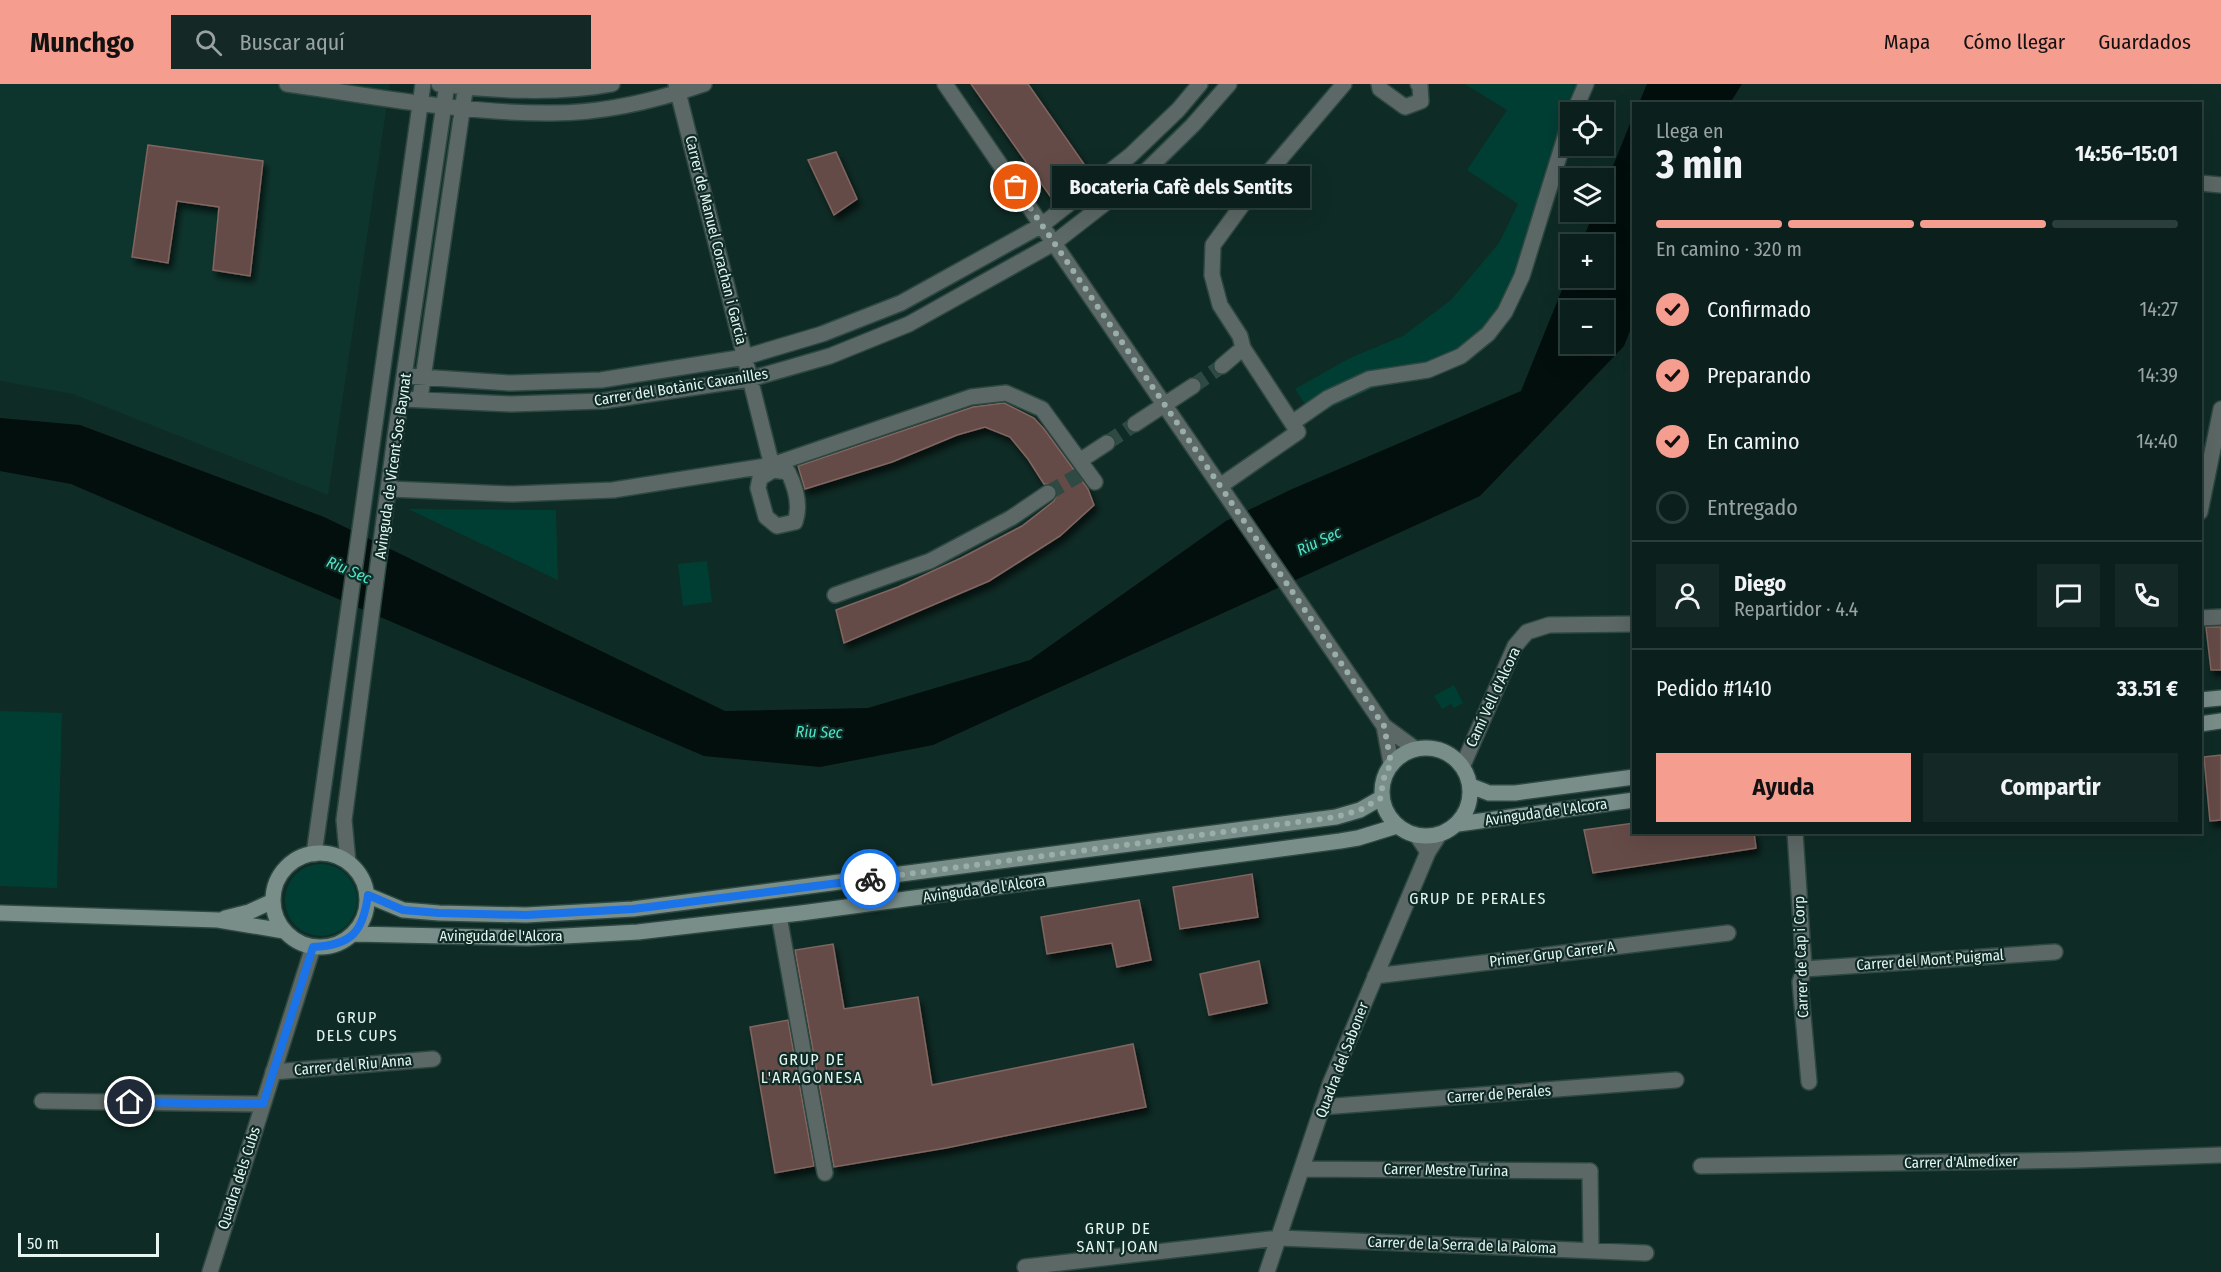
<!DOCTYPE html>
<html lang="es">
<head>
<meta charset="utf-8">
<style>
  body { margin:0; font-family:"Fira Sans Condensed",sans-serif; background:#142825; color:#f1f3f6; height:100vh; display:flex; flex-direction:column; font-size:22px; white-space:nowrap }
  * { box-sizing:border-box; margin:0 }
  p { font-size:20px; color:#9aa3a3 }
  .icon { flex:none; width:33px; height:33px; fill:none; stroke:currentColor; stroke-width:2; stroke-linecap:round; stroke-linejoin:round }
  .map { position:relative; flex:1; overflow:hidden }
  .drawer { position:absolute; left:1632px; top:18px; width:570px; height:732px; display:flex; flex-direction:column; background:#0b201c; border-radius:0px; box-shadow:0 6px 24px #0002,0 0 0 2px #2b3e3b }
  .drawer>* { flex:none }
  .tools { position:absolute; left:1560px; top:18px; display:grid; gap:12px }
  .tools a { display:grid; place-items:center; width:54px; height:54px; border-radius:0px; background:#0b201c; box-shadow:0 6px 24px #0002,0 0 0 2px #2b3e3b; font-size:30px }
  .scale { position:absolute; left:18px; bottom:15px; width:141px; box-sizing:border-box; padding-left:6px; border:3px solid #e5f5f0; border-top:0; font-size:16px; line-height:21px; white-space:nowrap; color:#e5f5f0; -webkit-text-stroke:4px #0f2b25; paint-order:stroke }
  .pin { position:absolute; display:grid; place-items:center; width:51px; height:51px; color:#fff; margin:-26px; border:3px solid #fff; border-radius:50%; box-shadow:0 2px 6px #0007 }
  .courier { position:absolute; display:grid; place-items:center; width:60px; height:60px; margin:-30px; border:4px solid #1a73e8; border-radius:50%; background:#fff; color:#222; box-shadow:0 2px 8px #0007 }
  .bubble { position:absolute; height:42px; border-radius:0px; background:#0b201c; box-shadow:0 6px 24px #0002,0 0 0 2px #2b3e3b; font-size:20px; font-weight:700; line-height:42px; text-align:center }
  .overview em { font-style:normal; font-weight:700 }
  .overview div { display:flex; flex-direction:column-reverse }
  .overview { display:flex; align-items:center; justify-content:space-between; height:102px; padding:0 24px }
  h1 { font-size:39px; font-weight:700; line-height:45px }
  .bar { display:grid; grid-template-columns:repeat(4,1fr); gap:9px 6px; align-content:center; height:72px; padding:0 24px }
  .bar i { height:8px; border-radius:4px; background:#2b3e3b }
  .bar .current { background:#f59d8e }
  .bar p { grid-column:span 4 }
  .line { display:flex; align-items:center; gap:15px; padding:0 24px; border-top:2px solid #2b3e3b }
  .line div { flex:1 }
  .round { display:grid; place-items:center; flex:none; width:63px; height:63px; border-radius:0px; background:#142825 }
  ol { padding:0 24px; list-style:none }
  li { display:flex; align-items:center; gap:18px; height:66px }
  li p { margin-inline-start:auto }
  li .icon { padding:6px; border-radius:50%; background:#f59d8e; color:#111; stroke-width:4 }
  li:last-child { color:#9aa3a3 }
  li i { width:33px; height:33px; border:3px solid #2b3e3b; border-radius:50% }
  .button { display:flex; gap:12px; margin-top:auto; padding:12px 24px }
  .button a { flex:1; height:69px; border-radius:0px; background:#f59d8e; color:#111; font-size:24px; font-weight:700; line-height:69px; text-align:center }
  .button a+a { background:#142825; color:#f1f3f6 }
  header { display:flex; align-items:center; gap:36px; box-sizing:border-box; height:84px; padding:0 30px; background:#f59d8e; color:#111 }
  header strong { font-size:28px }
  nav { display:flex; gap:33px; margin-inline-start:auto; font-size:21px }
  .search { width:420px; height:54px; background:#142825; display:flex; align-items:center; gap:15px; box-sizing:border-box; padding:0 21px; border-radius:0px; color:#9aa3a3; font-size:22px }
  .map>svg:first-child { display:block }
</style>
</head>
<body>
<header>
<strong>Munchgo</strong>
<div class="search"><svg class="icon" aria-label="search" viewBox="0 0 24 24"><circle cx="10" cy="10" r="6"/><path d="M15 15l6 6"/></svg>Buscar aquí</div>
<nav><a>Mapa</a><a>Cómo llegar</a><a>Guardados</a></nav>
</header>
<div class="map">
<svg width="2221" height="1188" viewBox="0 0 2221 1188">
  <defs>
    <filter id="shadow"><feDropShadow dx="3.5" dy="6" stdDeviation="3" flood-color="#0009"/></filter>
  </defs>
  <rect width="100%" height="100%" fill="#0f2b25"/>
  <path fill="#0e352d" d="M0 0H390L328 411 73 310 0 297Z"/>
  <path fill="#003e34" d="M1465 0H1594L1583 28H1570L1571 62 1550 124 1513 229 1493 256 1464 278 1430 293 1374 304 1332 323 1314 334 1295 305 1350 274 1403 252 1451 216 1499 159 1518 120 1467 86 1507 26Z
    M408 425 556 426 558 496Z
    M707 477 712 518 683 522 678 480Z
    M1454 601 1463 619 1454 624 1451 620 1442 625 1434 612Z
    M0 627 62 629 57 804 0 802Z
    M285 816a36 36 0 1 1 72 0a36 36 0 1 1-72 0Z"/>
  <path fill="#030f0c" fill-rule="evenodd" d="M1647 0H1742L1730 19H1639Z
    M1633 32V239L1624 262 1480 412 933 661 820 683 704 672 71 400 0 387V334L80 341 324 433 725 627 868 624 1030 576 1226 437 1290 406 1521 307 1570 186V194H1604V160H1581L1594 128H1604V105ZM1570 226H1604V260H1570Z"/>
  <path fill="#654b47" stroke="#806560" stroke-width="1.5" filter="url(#shadow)" d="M971 0H1028L1091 90 1055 119Z
    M148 61 263 77 250 192 213 186 219 123 177 117 168 179 132 173Z
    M836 68 857 115 834 131 808 76Z
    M1004 319 1034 334 1044 345 1088 405 1094 421 1060 452 989 497 844 559 836 526 898 503 961 474 1022 442 1054 417 1058 408 1053 401 1044 400 1028 375 1010 353 985 343 957 351 892 378 805 405 798 382 973 323Z
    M2206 543H2221V586H2211Z
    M2221 671V736L2210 737 2204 673Z
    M1634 739V748H1754L1756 764 1593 789 1584 746Z
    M1252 790 1258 833 1180 845 1173 803Z
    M1139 816 1151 876 1117 883 1112 859 1047 870 1041 833Z
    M833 860 844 925 918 913 932 1001 1133 960 1146 1023 946 1064 834 1083 795 866Z
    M1259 877 1267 919 1209 931 1200 890Z
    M788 936 814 1082 775 1089 750 943Z"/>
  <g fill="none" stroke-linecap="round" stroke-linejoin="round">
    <path stroke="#2f4943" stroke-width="15" stroke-dasharray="15 8" stroke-linecap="butt" d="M1048 409 1079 391"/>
    <path stroke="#2f4943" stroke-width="15" stroke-dasharray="15 8" stroke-linecap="butt" d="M1193 302 1222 282
      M1107 359 1135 340"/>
    <defs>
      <path id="pedestrian" d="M1574 28 1586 0
        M1292 339 1328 314 1369 295 1428 286 1461 272 1488 250 1505 228 1522 192 1570 37
        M1220 402 1298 348 1243 264
        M835 511 930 477 1011 434 1048 409
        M1435 1086 1590 1087"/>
      <path id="minor" d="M287 0C373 12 460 29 547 29 599 30 655 17 704 0
        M439 0C491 7 561 10 612 0
        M676 0 773 386
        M945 0 1384 642 1414 664
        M1379 0 1380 5 1405 23 1421 17 1420 2 1418 0
        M2200 99 2221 101
        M1222 282 1243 264 1240 252 1220 221 1212 191 1213 161 1251 109 1344 0
        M405 292 510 299 601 296 745 273 822 250 901 219 1042 141 1131 71 1178 26 1200 0
        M402 315 511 320 603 317 750 295 830 272 909 240 1054 159 1144 89 1193 41 1229 0
        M420 315 466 0
        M1135 340 1193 302
        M1081 376 1107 359
        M773 386 788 388C796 404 801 421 795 438L777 442 766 433 758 404 760 394Z
        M389 405 512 410 613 406 772 381 971 313 1006 309 1042 325 1095 398
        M2200 428 2221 325
        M2200 534 2221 533
        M1384 642 1391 679
        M1463 681 1515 562 1527 548 1549 541 1634 540
        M1795 748 1804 885 1800 898 1809 998
        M1417 752 1428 768
        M779 832 825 1089
        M1804 885 2055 868
        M1375 892 1728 849
        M273 988 433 975
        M42 1017 263 1020
        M1322 1023 1676 996
        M1701 1082 2077 1076 2221 1071
        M1302 1085 1435 1086
        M1590 1087 1591 1167
        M1025 1183 1279 1154 1646 1169
        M1267 1188 1330 1000 1428 768 1439 751"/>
      <path id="tertiary" d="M314 770 423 0
        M348 778 344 736 395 353 447 0
        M210 1188 313 863"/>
      <path id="secondary" d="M2200 616 2221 614
        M2200 640 2221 637
        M1382 708a44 44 0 1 1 88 0a44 44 0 1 1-88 0Z
        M1471 702 1489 709H1515L1634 693
        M1458 740 1634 716
        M273 816a47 47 0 1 1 94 0a47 47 0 1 1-94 0Z
        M367 811 403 826 439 829 526 831 633 825 1336 733 1360 726 1381 714
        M0 829 218 836 284 847
        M225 834 249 828 273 817
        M354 850 528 854 638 848 801 829 1340 757 1358 754 1397 742"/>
    </defs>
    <use href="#pedestrian" stroke="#2d4741" stroke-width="18"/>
    <use href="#minor" stroke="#2d4741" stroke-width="18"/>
    <use href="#tertiary" stroke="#2d4741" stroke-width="18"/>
    <use href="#secondary" stroke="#2d4741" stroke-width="18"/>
    <use href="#pedestrian" stroke="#5c6865" stroke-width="15"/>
    <use href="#minor" stroke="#5c6865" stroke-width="15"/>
    <use href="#tertiary" stroke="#5c6865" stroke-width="15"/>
    <use href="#secondary" stroke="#7a8e89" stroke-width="15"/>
  </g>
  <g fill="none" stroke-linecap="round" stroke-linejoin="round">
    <path stroke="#9aaea9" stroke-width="6" stroke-dasharray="0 10.8" d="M870 795 1336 733 1360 726 1381 714 1383 696 1391 679 1384 642 1016 103"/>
    <path stroke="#1a73e8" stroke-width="8" d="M130 1018 263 1020 313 863C351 861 363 849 368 811L403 826 439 829 526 831 633 825 870 795"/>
  </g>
  <g text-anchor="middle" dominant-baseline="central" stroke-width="4.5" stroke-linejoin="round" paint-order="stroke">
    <g font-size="15" fill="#e5f5f0" stroke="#0f2b25">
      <text transform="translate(716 156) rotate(76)">Carrer de Manuel Corachan i Garcia</text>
      <text transform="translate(681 303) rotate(-9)">Carrer del Botànic Cavanilles</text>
      <text transform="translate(393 382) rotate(-82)">Avinguda de Vicent Sos Baynat</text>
      <text transform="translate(1493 613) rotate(-65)">Camí Vell d'Alcora</text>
      <text transform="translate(1546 728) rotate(-8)">Avinguda de l'Alcora</text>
      <text transform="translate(984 805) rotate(-8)">Avinguda de l'Alcora</text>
      <text x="501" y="852">Avinguda de l'Alcora</text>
      <text transform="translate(1552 870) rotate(-7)">Primer Grup Carrer A</text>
      <text transform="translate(1801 873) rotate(-92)">Carrer de Cap i Corp</text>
      <text transform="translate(1930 876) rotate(-4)">Carrer del Mont Puigmal</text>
      <text transform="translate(1342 976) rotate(-69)">Quadra del Saboner</text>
      <text transform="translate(353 981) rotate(-5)">Carrer del Riu Anna</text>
      <text transform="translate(1499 1010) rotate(-4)">Carrer de Perales</text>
      <text transform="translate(1961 1078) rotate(-1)">Carrer d'Almedíxer</text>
      <text transform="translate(1446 1086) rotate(1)">Carrer Mestre Turina</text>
      <text transform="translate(239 1094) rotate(-72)">Quadra dels Cubs</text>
      <text transform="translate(1462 1161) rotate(2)">Carrer de la Serra de la Paloma</text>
    </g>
    <g font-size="16" font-style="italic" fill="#50e5c7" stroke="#0f2b25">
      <text transform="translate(1319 457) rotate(-25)">Riu Sec</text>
      <text transform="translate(349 486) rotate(23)">Riu Sec</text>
      <text transform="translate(819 648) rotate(1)">Riu Sec</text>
    </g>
    <g font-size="16" letter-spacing="1.5" fill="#e5f5f0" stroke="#0f2b25">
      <text x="1478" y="814">GRUP DE PERALES</text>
      <text x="357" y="933">GRUP<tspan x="357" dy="18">DELS CUPS</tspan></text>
      <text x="812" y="975">GRUP DE<tspan x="812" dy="18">L'ARAGONESA</tspan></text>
      <text x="1118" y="1144">GRUP DE<tspan x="1118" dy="18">SANT JOAN</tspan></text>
    </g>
  </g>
</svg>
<div class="tools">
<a><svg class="icon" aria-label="locate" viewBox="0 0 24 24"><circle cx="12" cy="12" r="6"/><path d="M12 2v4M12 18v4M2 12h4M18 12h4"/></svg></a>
<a><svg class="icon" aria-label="layers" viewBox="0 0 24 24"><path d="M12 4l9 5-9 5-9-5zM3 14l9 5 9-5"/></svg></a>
<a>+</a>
<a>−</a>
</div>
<div class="scale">50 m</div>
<div class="pin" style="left:1016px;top:103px;background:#ea580c"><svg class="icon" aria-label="bag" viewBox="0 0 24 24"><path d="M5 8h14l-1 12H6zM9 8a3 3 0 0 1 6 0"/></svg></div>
<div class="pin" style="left:130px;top:1018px;background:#1f2937"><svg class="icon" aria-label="home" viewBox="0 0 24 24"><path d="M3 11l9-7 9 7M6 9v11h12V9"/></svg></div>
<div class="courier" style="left:870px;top:795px"><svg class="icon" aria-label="bike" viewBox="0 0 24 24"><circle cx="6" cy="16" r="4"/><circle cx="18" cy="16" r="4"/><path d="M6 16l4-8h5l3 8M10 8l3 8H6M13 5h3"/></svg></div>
<div class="bubble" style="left:1052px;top:82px;width:258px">Bocateria Cafè dels Sentits</div>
<section class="drawer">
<div class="overview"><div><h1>3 min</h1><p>Llega en</p></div><em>14:56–15:01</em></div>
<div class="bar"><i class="current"></i><i class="current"></i><i class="current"></i><i></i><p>En camino · 320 m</p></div>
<ol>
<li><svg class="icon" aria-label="check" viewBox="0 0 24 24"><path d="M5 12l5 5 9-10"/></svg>Confirmado<p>14:27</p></li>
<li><svg class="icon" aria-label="check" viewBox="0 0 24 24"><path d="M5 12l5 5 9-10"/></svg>Preparando<p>14:39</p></li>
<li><svg class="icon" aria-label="check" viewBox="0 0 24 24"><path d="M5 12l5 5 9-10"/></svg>En camino<p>14:40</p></li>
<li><i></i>Entregado</li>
</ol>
<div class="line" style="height:108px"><a class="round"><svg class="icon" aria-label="person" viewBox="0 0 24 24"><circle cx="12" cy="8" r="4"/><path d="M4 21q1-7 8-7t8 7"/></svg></a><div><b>Diego</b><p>Repartidor · 4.4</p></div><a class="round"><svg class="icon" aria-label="chat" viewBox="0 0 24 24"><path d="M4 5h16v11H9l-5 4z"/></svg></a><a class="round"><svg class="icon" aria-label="phone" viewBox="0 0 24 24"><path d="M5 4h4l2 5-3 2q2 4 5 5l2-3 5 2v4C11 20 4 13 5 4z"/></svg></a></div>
<div class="line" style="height:78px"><div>Pedido #1410</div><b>33.51 €</b></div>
<div class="button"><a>Ayuda</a><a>Compartir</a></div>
</section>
</div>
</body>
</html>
